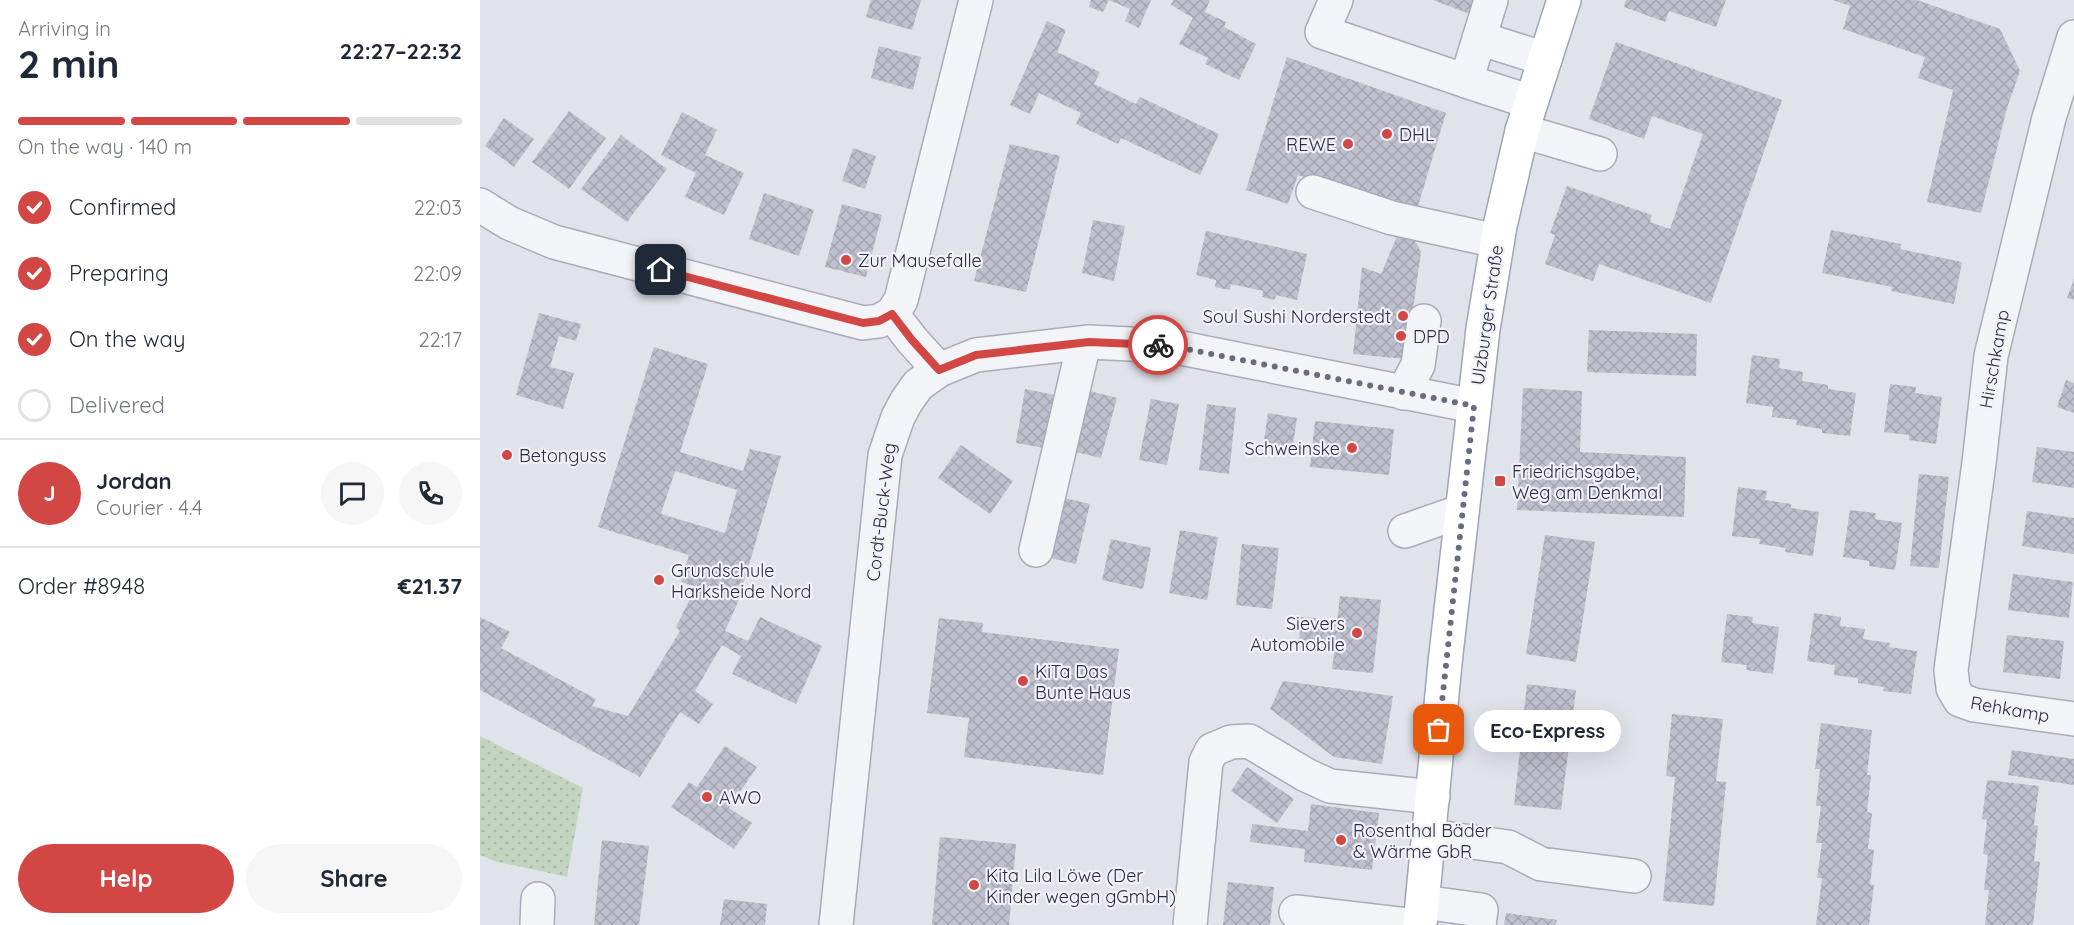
<!DOCTYPE html>
<html lang="en">
<head>
<meta charset="utf-8">
<style>
  body { margin:0; font-family:Quicksand,sans-serif; background:#f6f6f7; color:#1f2937; height:100vh; display:flex; flex-direction:column; font-size:22px; white-space:nowrap }
  * { box-sizing:border-box; margin:0 }
  p { font-size:20px; color:#747a83 }
  .icon { flex:none; width:33px; height:33px; fill:none; stroke:currentColor; stroke-width:2; stroke-linecap:round; stroke-linejoin:round }
  .map { position:relative; flex:1; overflow:hidden }
  .sheet { display:flex; flex-direction:column; background:#fff; width:480px }
  .sheet>* { flex:none }
  .pin { position:absolute; display:grid; place-items:center; width:51px; height:51px; color:#fff; margin:-26px; border-radius:12px; box-shadow:0 3px 9px #0006 }
  .courier { position:absolute; display:grid; place-items:center; width:60px; height:60px; margin:-30px; border:4px solid #d24643; border-radius:50%; background:#fff; color:#222; box-shadow:0 2px 8px #0007 }
  .bubble { position:absolute; height:42px; border-radius:21px; background:#fff; box-shadow:0 6px 24px #0002; font-size:20px; font-weight:700; line-height:42px; text-align:center }
  .head em { font-style:normal; font-weight:700 }
  .head div { display:flex; flex-direction:column-reverse }
  .head { display:flex; align-items:center; justify-content:space-between; height:102px; padding:0 18px }
  h1 { font-size:39px; font-weight:700; line-height:45px }
  .bar { display:grid; grid-template-columns:repeat(4,1fr); gap:9px 6px; align-content:center; height:72px; padding:0 18px }
  .bar i { height:8px; border-radius:4px; background:#e0e1e3 }
  .bar .selected { background:#d24643 }
  .bar p { grid-column:span 4 }
  .line { display:flex; align-items:center; gap:15px; padding:0 18px; border-top:2px solid #e0e1e3 }
  .line div { flex:1 }
  .round { display:grid; place-items:center; flex:none; width:63px; height:63px; border-radius:32px; background:#f6f6f7 }
  ol { padding:0 18px; list-style:none }
  li { display:flex; align-items:center; gap:18px; height:66px }
  li p { margin-inline-start:auto }
  li .icon { padding:6px; border-radius:50%; background:#d24643; color:#fff; stroke-width:4 }
  li:last-child { color:#747a83 }
  li i { width:33px; height:33px; border:3px solid #e0e1e3; border-radius:50% }
  .button { display:flex; gap:12px; margin-top:auto; padding:12px 18px }
  .button a { flex:1; height:69px; border-radius:36px; background:#d24643; color:#fff; font-size:24px; font-weight:700; line-height:69px; text-align:center }
  .button a+a { background:#f6f6f7; color:#1f2937 }
  main { display:flex; flex:1; min-height:0 }
  .map>svg:first-child { display:block }
</style>
</head>
<body>
<main>
<section class="sheet">
<div class="head"><div><h1>2 min</h1><p>Arriving in</p></div><em>22:27–22:32</em></div>
<div class="bar"><i class="selected"></i><i class="selected"></i><i class="selected"></i><i></i><p>On the way · 140 m</p></div>
<ol>
<li><svg class="icon" aria-label="check" viewBox="0 0 24 24"><path d="M5 12l5 5 9-10"/></svg>Confirmed<p>22:03</p></li>
<li><svg class="icon" aria-label="check" viewBox="0 0 24 24"><path d="M5 12l5 5 9-10"/></svg>Preparing<p>22:09</p></li>
<li><svg class="icon" aria-label="check" viewBox="0 0 24 24"><path d="M5 12l5 5 9-10"/></svg>On the way<p>22:17</p></li>
<li><i></i>Delivered</li>
</ol>
<div class="line" style="height:108px"><b class="round" style="background:#d24643;color:#fff">J</b><div><b>Jordan</b><p>Courier · 4.4</p></div><a class="round"><svg class="icon" aria-label="chat" viewBox="0 0 24 24"><path d="M4 5h16v11H9l-5 4z"/></svg></a><a class="round"><svg class="icon" aria-label="phone" viewBox="0 0 24 24"><path d="M5 4h4l2 5-3 2q2 4 5 5l2-3 5 2v4C11 20 4 13 5 4z"/></svg></a></div>
<div class="line" style="height:78px"><div>Order #8948</div><b>€21.37</b></div>
<div class="button"><a>Help</a><a>Share</a></div>
</section>
<div class="map">
<svg width="1594" height="925" viewBox="0 0 1594 925">
  <defs>
    <pattern id="park-dots" width="8" height="8" patternUnits="userSpaceOnUse" patternTransform="scale(1.5)"><rect width="8" height="8" fill="#c3d4c1"/><path d="M2 2h.1M6 6h.1" fill="none" stroke="#a8b6a7" stroke-width="1.8" stroke-linecap="round"/></pattern>
    <pattern id="building-cross-hatch" width="8" height="8" patternUnits="userSpaceOnUse" patternTransform="scale(1.5)"><rect width="8" height="8" fill="#bec1cd"/><path d="M0 0l8 8M0 8l8-8" fill="none" stroke="#a3a6b1"/></pattern>
  </defs>
  <rect width="100%" height="100%" fill="#e0e3ea"/>
  <path fill="url(#park-dots)" d="M0 736 103 788 87 877 14 861 0 855Z"/>
  <path fill="url(#building-cross-hatch)" fill-rule="evenodd" d="M391 0H441L432 30 386 17Z
    M611 0H671L659 28 645 21 650 9 629 0 623 12 609 7Z
    M693 0H730L725 12 746 22 744 27 776 44 759 80 725 64 728 58 699 44 713 18 691 5Z
    M953 0H995L990 14Z
    M1146 0H1246L1236 27 1189 11 1185 22 1144 7Z
    M1353 0H1437L1520 29 1540 71 1527 108 1501 213 1447 202 1473 90 1438 78 1445 57 1363 29 1370 6Z
    M567 21 586 30 577 52 620 72 614 84 656 104 660 97 739 134 720 175 641 138 638 144 596 124 601 113 559 93 550 114 530 105Z
    M1136 42 1302 100 1231 303 1119 264 1113 281 1065 264 1075 235 1070 233 1087 186 1172 215 1170 222 1190 229 1223 134 1172 116 1164 139 1109 119Z
    M399 46 441 57 433 90 391 78Z
    M807 57 966 113 935 216 818 175 808 204 766 190Z
    M89 111 126 138 89 189 52 162Z
    M202 112 237 130 225 155 264 173 244 215 205 197 216 173 181 155Z
    M24 118 54 139 34 167 5 146Z
    M141 135 187 169 147 222 101 189Z
    M530 144 580 156 546 292 494 281Z
    M373 148 396 156 385 189 362 181Z
    M284 193 334 210 319 256 269 239Z
    M362 204 402 215 386 277 345 267Z
    M613 220 645 226 634 281 602 273Z
    M1351 230 1421 244 1420 249 1482 262 1474 304 1411 291 1412 287 1342 273Z
    M726 231 827 254 817 300 796 295 795 300 782 297 783 291 751 284 750 290 735 287 736 280 716 275Z
    M918 234 936 242 941 252 926 359 873 354 882 267 901 274Z
    M1594 279V300L1587 298Z
    M59 313 101 324 96 341 79 336 70 367 94 373 83 409 36 395Z
    M1109 330 1217 334 1216 376 1107 372Z
    M174 347 228 364 200 452 263 471 270 449 301 456 258 602 245 631 268 641 280 617 342 646 316 704 252 674 261 656 242 645 215 691 233 704 219 724 200 712 160 777 0 690V617L30 632 21 648 116 699 112 706 148 716 200 631 196 627 216 587 201 582 209 555 118 527ZM195 471 257 490 245 533 181 514Z
    M1272 355 1300 359 1299 368 1323 372 1322 381 1348 385V389L1376 393 1370 436 1342 433V429L1316 425 1317 420 1292 417 1293 407 1266 403Z
    M1586 380 1594 383V413L1577 407Z
    M1410 384 1436 387 1435 393 1462 397 1456 444 1429 440V435L1404 432Z
    M1043 388 1102 391 1100 452 1206 457 1204 517 1037 510Z
    M545 389 580 396 570 449 536 443Z
    M602 389 637 398 621 458 587 450Z
    M671 399 699 404 687 465 659 460Z
    M727 404 756 408 749 474 719 470Z
    M788 413 817 418 812 451 783 447Z
    M835 421 914 429 909 475 830 467Z
    M481 445 533 481 510 514 458 478Z
    M1557 447 1594 452V488L1552 482Z
    M1439 474 1469 477 1459 568 1430 566Z
    M1258 487 1287 491 1285 500 1311 504V508L1339 512 1333 556 1305 552 1306 548 1279 544 1280 539 1252 536Z
    M576 496 610 504 596 564 562 556Z
    M1370 510 1396 513 1395 519 1422 523 1415 570 1389 566V561L1363 557Z
    M1547 511 1594 518V554L1542 546Z
    M700 530 738 537 727 600 689 593Z
    M1065 535 1115 542 1096 662 1046 654Z
    M631 539 671 548 663 589 622 580Z
    M762 544 799 548 792 609 756 605Z
    M1533 574 1593 582 1589 618 1528 610Z
    M860 596 901 600 893 673 852 669 855 646 819 642 821 617 857 620Z
    M1334 613 1361 617 1360 626 1385 629 1383 639 1410 643 1409 647 1437 651 1431 694 1403 691 1404 687 1378 683V678L1354 675 1355 665 1327 661Z
    M1247 614 1273 617 1272 623 1299 627 1293 674 1266 670 1267 665 1241 662Z
    M459 618 503 623 502 632 639 649 623 775 484 757 489 718 447 713Z
    M1527 635 1584 641 1580 679 1523 672Z
    M803 681 913 696 902 764 854 757 790 709Z
    M1047 684 1096 690 1081 810 1034 805Z
    M1192 714 1243 719 1236 781 1246 782 1234 906 1183 901 1195 777 1186 776Z
    M1341 723 1392 730 1387 775H1391L1387 812 1392 813 1388 849 1394 850 1390 884 1394 885 1389 925H1336L1342 878H1337L1342 843H1336L1341 806H1336L1340 769H1335Z
    M245 746 277 767 249 808 272 823 254 849 191 807 209 782 217 787Z
    M1532 750 1594 759V785L1528 775Z
    M767 767 814 799 797 823 751 791Z
    M1507 780 1559 786 1554 825 1558 826 1554 861 1560 862 1553 925H1505L1509 890H1504L1508 855 1503 854 1507 820 1502 819Z
    M831 804 899 813 892 870 824 862 825 849 770 842 772 824 828 831Z
    M460 837 536 844 529 925H452Z
    M122 840 169 846 159 925H114Z
    M748 882 794 887 790 925H743Z
    M244 899 287 904 285 925H240Z
    M1026 913 1077 920 1076 925H1024Z"/>
  <g fill="none" stroke-linecap="round" stroke-linejoin="round">
    <defs>
      <path id="minor" d="M856 0 842 32 986 81
        M1011 0 986 81 1051 102
        M1594 37 1569 118 1511 356 1499 463 1471 670 1473 688 1480 700 1494 705 1594 719
        M999 38 1065 59
        M1042 131 1120 154
        M833 192 912 218 1017 241
        M0 205 29 223 74 242 383 323 399 321 412 314
        M412 314 421 300 496 0
        M412 314 432 340 459 370
        M923 393 938 365 944 321
        M925 531 982 511
        M556 550 604 343
        M949 836 1028 847 1061 864 1154 876
        M943 902 1001 910 999 925
        M816 912 927 925
        M57 925 58 899
        M356 925 405 455 418 417 426 402 438 385 459 370 496 355 609 342 691 346 994 406
        M710 925 726 762 732 750 751 742 769 741 826 775 850 786 953 797"/>
      <path id="major" d="M940 925 965 663 1003 329 1020 226 1042 131 1084 0"/>
    </defs>
    <use href="#minor" stroke="#a9acb8" stroke-width="36"/>
    <use href="#major" stroke="#9fa4b6" stroke-width="36"/>
    <use href="#minor" stroke="#f3f4f8" stroke-width="33"/>
    <use href="#major" stroke="#fff" stroke-width="33"/>
  </g>
  <g fill="none" stroke-linecap="round" stroke-linejoin="round">
    <path stroke="#686d7d" stroke-width="6" stroke-dasharray="0 10.8" d="M678 345 691 346 994 406 959 730"/>
    <path stroke="#d24643" stroke-width="8" d="M181 270 383 323 399 321 412 314 432 340 459 370 496 355 609 342 678 345"/>
  </g>
  <g fill="#d24643" stroke="#f0f2f7" stroke-width="2">
    <circle cx="907" cy="134" r="6"/>
    <circle cx="868" cy="144" r="6"/>
    <circle cx="366" cy="260" r="6"/>
    <circle cx="923" cy="316" r="6"/>
    <circle cx="921" cy="336" r="6"/>
    <circle cx="872" cy="448" r="6"/>
    <circle cx="27" cy="455" r="6"/>
    <rect x="1014" y="475" width="12" height="12" rx="3"/>
    <circle cx="179" cy="580" r="6"/>
    <circle cx="877" cy="633" r="6"/>
    <circle cx="543" cy="681" r="6"/>
    <circle cx="227" cy="797" r="6"/>
    <circle cx="861" cy="840" r="6"/>
    <circle cx="494" cy="885" r="6"/>
  </g>
  <g text-anchor="middle" dominant-baseline="central" stroke-width="4.5" stroke-linejoin="round" paint-order="stroke">
    <g font-size="18" fill="#282d42" stroke="#f0f2f7" text-anchor="start">
      <text x="919" y="134">DHL</text>
      <text x="856" y="144" text-anchor="end">REWE</text>
      <text x="378" y="260">Zur Mausefalle</text>
      <text x="911" y="316" text-anchor="end">Soul Sushi Norderstedt</text>
      <text x="933" y="336">DPD</text>
      <text x="860" y="448" text-anchor="end">Schweinske</text>
      <text x="39" y="455">Betonguss</text>
      <text x="1032" y="471">Friedrichsgabe,<tspan x="1032" dy="21">Weg am Denkmal</tspan></text>
      <text x="191" y="570">Grundschule<tspan x="191" dy="21">Harksheide Nord</tspan></text>
      <text x="865" y="623" text-anchor="end">Sievers<tspan x="865" dy="21">Automobile</tspan></text>
      <text x="555" y="671">KiTa Das<tspan x="555" dy="21">Bunte Haus</tspan></text>
      <text x="239" y="797">AWO</text>
      <text x="873" y="830">Rosenthal Bäder<tspan x="873" dy="21">&amp; Wärme GbR</tspan></text>
      <text x="506" y="875">Kita Lila Löwe (Der<tspan x="506" dy="21">Kinder wegen gGmbH)</tspan></text>
    </g>
    <g font-size="18" fill="#282d42" stroke="#f0f2f7">
      <text transform="translate(1007 315) rotate(-82)">Ulzburger Straße</text>
      <text transform="translate(1514 359) rotate(-80)">Hirschkamp</text>
      <text transform="translate(401 512) rotate(-83)">Cordt-Buck-Weg</text>
      <text transform="translate(1530 709) rotate(10)">Rehkamp</text>
    </g>
  </g>
</svg>
<div class="pin" style="left:959px;top:730px;background:#ea580c"><svg class="icon" aria-label="bag" viewBox="0 0 24 24"><path d="M5 8h14l-1 12H6zM9 8a3 3 0 0 1 6 0"/></svg></div>
<div class="pin" style="left:181px;top:270px;background:#1f2937"><svg class="icon" aria-label="home" viewBox="0 0 24 24"><path d="M3 11l9-7 9 7M6 9v11h12V9"/></svg></div>
<div class="courier" style="left:678px;top:345px"><svg class="icon" aria-label="bike" viewBox="0 0 24 24"><circle cx="6" cy="16" r="4"/><circle cx="18" cy="16" r="4"/><path d="M6 16l4-8h5l3 8M10 8l3 8H6M13 5h3"/></svg></div>
<div class="bubble" style="left:994px;top:710px;width:147px">Eco-Express</div>
</div>
</main>
</body>
</html>
